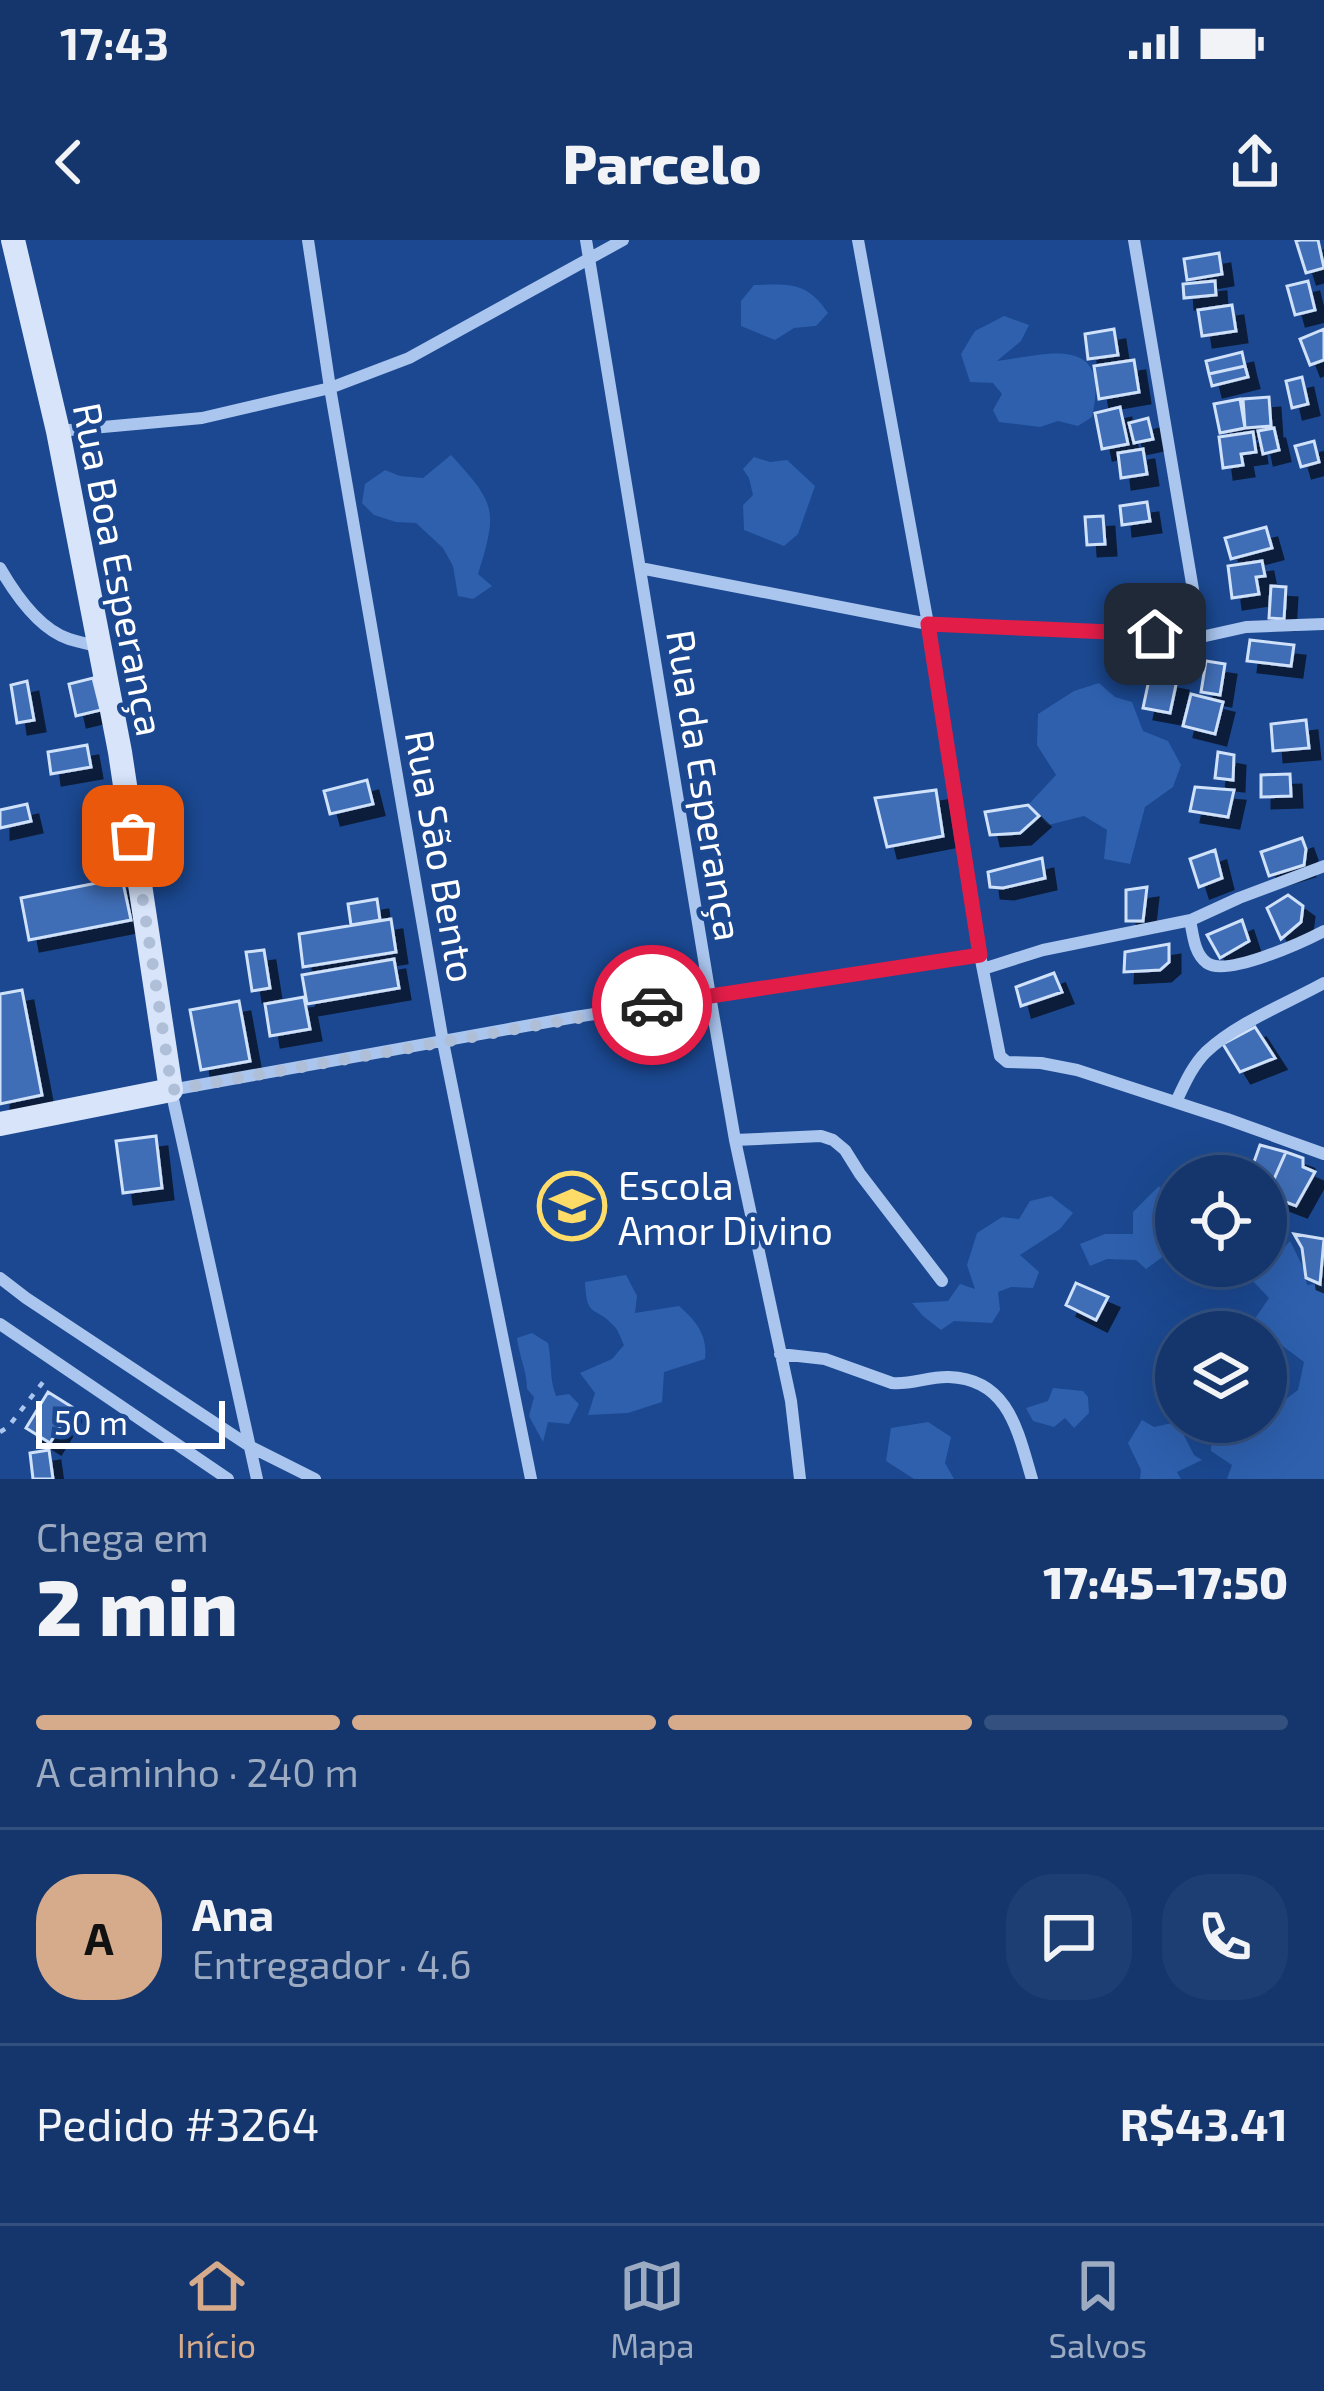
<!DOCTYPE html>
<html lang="pt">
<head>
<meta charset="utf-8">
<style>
  body { margin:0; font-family:"Exo 2",sans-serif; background:#1d3e72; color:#f1f3f6; height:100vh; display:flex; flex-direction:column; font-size:45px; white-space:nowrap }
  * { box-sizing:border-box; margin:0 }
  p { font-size:39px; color:#9dabc2 }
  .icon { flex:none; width:66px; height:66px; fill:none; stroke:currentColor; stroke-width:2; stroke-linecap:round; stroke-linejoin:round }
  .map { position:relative; height:1239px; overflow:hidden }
  .drawer { display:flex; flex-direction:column; background:#14366c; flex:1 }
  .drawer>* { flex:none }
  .buttons { position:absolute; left:1155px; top:915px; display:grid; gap:24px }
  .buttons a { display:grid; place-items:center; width:132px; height:132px; border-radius:50%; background:#14366c; box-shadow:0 12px 48px #0002,0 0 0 3px #33507f; font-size:60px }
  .scale { position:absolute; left:36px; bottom:30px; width:189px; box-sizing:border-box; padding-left:12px; border:6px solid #fff; border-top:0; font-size:33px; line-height:42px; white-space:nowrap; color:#fff; -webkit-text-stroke:9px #1b4890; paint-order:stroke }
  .pin { position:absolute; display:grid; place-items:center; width:102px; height:102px; color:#fff; margin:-51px; border-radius:24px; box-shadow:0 6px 18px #0006 }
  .courier { position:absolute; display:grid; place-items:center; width:120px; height:120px; margin:-60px; border:9px solid #e11d48; border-radius:50%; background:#fff; color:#222; box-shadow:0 3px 15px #0007 }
  .headline em { font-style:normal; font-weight:800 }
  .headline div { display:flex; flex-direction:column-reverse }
  .headline { display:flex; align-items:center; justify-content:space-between; height:204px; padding:0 36px }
  h1 { font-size:78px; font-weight:800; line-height:90px }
  .bar { display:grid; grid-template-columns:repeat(4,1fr); gap:18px 12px; align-content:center; height:144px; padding:0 36px }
  .bar i { height:15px; border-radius:9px; background:#33507f }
  .bar .current { background:#d6ab8b }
  .bar p { grid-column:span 4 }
  .line { display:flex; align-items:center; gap:30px; padding:0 36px; border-top:3px solid #33507f }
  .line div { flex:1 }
  .round { display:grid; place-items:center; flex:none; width:126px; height:126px; border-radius:48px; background:#1d3e72 }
  .status { display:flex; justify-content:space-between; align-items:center; height:84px; padding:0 60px; background:#14366c; direction:ltr }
  .status svg { height:33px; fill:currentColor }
  header { display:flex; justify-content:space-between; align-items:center; height:156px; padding:0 36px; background:#14366c; font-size:54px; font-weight:800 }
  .tab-bar { display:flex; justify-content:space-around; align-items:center; height:168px; border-top:3px solid #33507f; background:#14366c; font-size:33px; color:#9dabc2 }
  .tab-bar a { display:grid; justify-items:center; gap:6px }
  .tab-bar .current { color:#d6ab8b }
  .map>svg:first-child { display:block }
</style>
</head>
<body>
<div class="status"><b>17:43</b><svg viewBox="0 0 49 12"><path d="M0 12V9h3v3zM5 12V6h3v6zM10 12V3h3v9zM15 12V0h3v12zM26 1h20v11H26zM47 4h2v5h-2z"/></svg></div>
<header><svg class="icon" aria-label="back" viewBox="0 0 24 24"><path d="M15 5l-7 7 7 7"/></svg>Parcelo<svg class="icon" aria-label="share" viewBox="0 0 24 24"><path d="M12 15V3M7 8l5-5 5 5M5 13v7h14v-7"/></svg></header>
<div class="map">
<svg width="1324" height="1239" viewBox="0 0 1324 1239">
  <defs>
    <filter id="shadow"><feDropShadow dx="11" dy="11" stdDeviation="0" flood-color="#0009"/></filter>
  </defs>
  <rect width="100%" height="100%" fill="#1b4890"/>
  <path fill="#2e60ae" d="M754 45C789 44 807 41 828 73L816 86 794 88 775 100 741 86V61Z
    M1004 76 1029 85 1021 101 997 121C1050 114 1111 93 1092 177L1078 186 1058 181 1040 187 999 182 993 170 1002 154 993 143 970 142 961 114 975 91Z
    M451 215C496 264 498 270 478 334L492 346 473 359 458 356 453 326 443 308 416 283 396 282 374 275 362 263 365 244 385 230 400 236 423 238Z
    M754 217 770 222 787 220 815 246 798 294 784 306 744 290 743 265 753 255 749 238 743 229Z
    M1099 443 1115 457 1132 462 1143 491 1168 501 1181 525 1173 547 1145 567 1130 624 1104 619 1107 590 1084 576 1048 585 1028 565 1056 535 1037 505 1038 474 1074 451Z
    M1159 946 1172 968 1176 964V981L1164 978 1158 985 1164 1016 1146 1029 1136 1020 1107 1019 1090 1026 1080 1004 1105 994H1133V972Z
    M1051 956 1073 973 1060 989 1020 1015 1039 1032 1033 1048 1011 1047 998 1052 1000 1070 992 1083 954 1081 941 1090 923 1076 912 1063 948 1061 960 1044 975 1049 967 1025 977 993 1002 977 1019 979 1030 961Z
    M1290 1001 1303 1027 1307 1045 1324 1043V1239H1227L1232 1225 1211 1211 1213 1182H1266V1174L1298 1150 1304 1122 1252 1083 1269 1058 1250 1038V1026H1266V1022H1270Z
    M626 1035 637 1056 635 1073 679 1066C696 1081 708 1095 705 1119L664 1132 662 1162 628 1173 588 1175 595 1153 580 1133 612 1119 624 1105C621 1099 619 1091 614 1086 594 1064 587 1080 585 1042Z
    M532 1093 548 1103C552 1121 549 1138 556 1156L569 1154 579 1164 569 1184 548 1182 543 1202 529 1176 534 1157 527 1149C527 1131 519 1116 517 1098Z
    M1053 1148 1083 1151 1088 1157 1089 1173 1074 1188 1065 1178 1054 1187 1033 1181 1026 1168 1048 1161Z
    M1142 1180 1154 1187 1177 1182 1194 1215 1202 1220 1177 1232 1181 1239H1140L1141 1230 1128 1203Z
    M928 1182 951 1197 945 1223 954 1239H914L886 1221 891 1188Z"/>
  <path fill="#3f6eb6" stroke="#d0e1fa" stroke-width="3" filter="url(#shadow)" d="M1300 0H1318L1324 28 1306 33 1296 1Z
    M1219 13 1222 34 1187 40 1184 19Z
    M1215 41 1216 55 1184 58 1183 44Z
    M1308 41 1315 70 1295 75 1287 46Z
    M1232 65 1236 91 1202 96 1198 70Z
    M1114 89 1118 115 1088 119 1085 94Z
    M1324 89V120L1310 125 1300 99Z
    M1242 112 1245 126 1209 134 1206 121Z
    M1134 120 1139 152 1099 159 1094 126Z
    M1245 126 1248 137 1212 146 1209 134Z
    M1302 137 1308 164 1292 168 1286 141Z
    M1269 157 1271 186 1245 188 1243 159Z
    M1240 159 1245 188 1220 193 1214 164Z
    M1120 167 1128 204 1102 209 1095 173Z
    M1148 178 1153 199 1134 203 1129 183Z
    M1274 188 1279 210 1263 214 1258 191Z
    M1253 192 1256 212 1241 214 1243 225 1223 228 1219 197Z
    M1314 201 1319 222 1301 227 1295 206Z
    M1143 209 1147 234 1121 238 1118 213Z
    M1147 262 1150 281 1122 285 1120 266Z
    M1103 276 1105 304 1087 305 1085 277Z
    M1266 287 1272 308 1231 319 1225 298Z
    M1262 321 1265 336 1256 337 1259 354 1232 358 1228 326Z
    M1271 346 1286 347 1284 379 1269 378Z
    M1250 400 1294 405 1291 426 1247 421Z
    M1206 421 1225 424 1220 455 1201 452Z
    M1150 435 1177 440 1170 473 1143 468Z
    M93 438 101 470 76 476 69 444Z
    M27 441 34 480 17 483 11 445Z
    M1191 454 1223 462 1215 494 1183 486Z
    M1306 480 1309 508 1273 511 1271 484Z
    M87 505 91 527 51 534 48 512Z
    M1218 512 1234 515 1233 540 1215 538Z
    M1290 534 1291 556 1261 557V535Z
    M367 540 373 564 330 574 324 551Z
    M1195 547 1234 550 1228 577 1190 571Z
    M936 550 943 596 887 607 875 558Z
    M27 564 31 581 0 588V570Z
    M1028 565 1039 576 1020 593 990 595 985 572Z
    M1302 598 1306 609 1304 625 1269 636 1261 612Z
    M117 599 123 629 103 633 96 603Z
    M1215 610 1222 638 1199 647 1190 619Z
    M1042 618 1045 638 1003 648 990 647 988 632Z
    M122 638 131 680 29 700 21 658Z
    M1147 647 1143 681H1126V650Z
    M1288 655 1303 666 1301 682 1281 699 1267 668Z
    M377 659 380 680 351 685 348 664Z
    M391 679 396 712 303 727 299 694Z
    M1242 680 1249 701 1220 718 1207 695Z
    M1169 704V722L1160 730 1124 732 1125 712Z
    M264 710 270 748 252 751 246 712Z
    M394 719 399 748 307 764 302 735Z
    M1054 733 1062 752 1021 766 1016 747Z
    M22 750 42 855 0 864V754Z
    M304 757 310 789 270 796 265 764Z
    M239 761 250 821 201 830 190 770Z
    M1255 787 1275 818 1240 832 1223 804Z
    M156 896 162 948 123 953 116 901Z
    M1260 905 1286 912 1267 955 1266 936H1249Z
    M1286 912 1303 918V927L1315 932 1296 966 1267 955Z
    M1294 994 1324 999 1320 1044 1306 1038 1302 1008Z
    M1076 1043 1108 1057 1096 1080 1066 1065Z
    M48 1152 72 1167 50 1203 26 1188Z
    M49 1210 53 1239H33L30 1213Z"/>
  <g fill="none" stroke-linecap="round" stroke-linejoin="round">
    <path stroke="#aac5ee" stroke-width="4.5" stroke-dasharray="6 9" stroke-linecap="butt" d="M0 1192 8 1187 47 1137"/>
    <path stroke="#aac5ee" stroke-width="12" d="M308 0 330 148 443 802 531 1239
      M586 0 710 756 735 900 791 1161 800 1239
      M858 0 928 384 980 715 1000 816 1007 822 1041 823 1077 830 1227 879 1324 914
      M1134 0 1201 397
      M59 191 202 178 330 148 409 118 623 0
      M0 328C15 354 39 389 69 399 78 402 88 404 98 406
      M640 328 928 384 1201 397 1246 387 1324 384
      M1190 680C1193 694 1194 714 1207 723 1227 737 1303 702 1324 691
      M983 729 1043 710 1191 680 1239 658 1324 626
      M1176 862C1184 845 1192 826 1206 812 1238 782 1286 764 1324 743
      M735 900 821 896 833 900 845 910 860 934 942 1041
      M0 1038 26 1058 251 1207 315 1239
      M0 1084 228 1239
      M780 1114 825 1119 892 1143C911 1145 930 1136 949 1137 1009 1139 1018 1192 1032 1239
      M257 1239 171 850 575 777 980 715"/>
    <path stroke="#d7e4fa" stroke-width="24" d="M0 884 171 850 120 512 58 191 13 0"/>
  </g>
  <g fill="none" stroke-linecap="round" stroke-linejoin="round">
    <path stroke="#afbfd8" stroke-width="12" stroke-dasharray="0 21.6" d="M133 596 172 850 652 765"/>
    <path stroke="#e11d48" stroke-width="15" d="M652 765 980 715 928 384 1155 394"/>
  </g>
  <defs>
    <symbol id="school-ring" viewBox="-11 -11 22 22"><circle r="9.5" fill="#1b4890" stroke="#ffdc67" stroke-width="1.5"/><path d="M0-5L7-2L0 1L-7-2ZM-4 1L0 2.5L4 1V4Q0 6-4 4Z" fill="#ffdc67"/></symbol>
  </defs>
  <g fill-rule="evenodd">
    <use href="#school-ring" x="534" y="928" width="76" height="76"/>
  </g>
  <g text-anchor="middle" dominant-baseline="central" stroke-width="9" stroke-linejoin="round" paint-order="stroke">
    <g font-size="39" fill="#fff" stroke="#1b4890">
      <text transform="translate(120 329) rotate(79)">Rua Boa Esperança</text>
      <text transform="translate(706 545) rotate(81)">Rua da Esperança</text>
      <text transform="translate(442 616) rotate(80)">Rua São Bento</text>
    </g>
    <g font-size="39" fill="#fff" stroke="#1b4890" text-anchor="start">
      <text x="618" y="944">Escola<tspan x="618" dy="45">Amor Divino</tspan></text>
    </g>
  </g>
</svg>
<div class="buttons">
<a><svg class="icon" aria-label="locate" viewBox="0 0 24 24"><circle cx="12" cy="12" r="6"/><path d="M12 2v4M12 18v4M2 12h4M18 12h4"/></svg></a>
<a><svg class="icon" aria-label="layers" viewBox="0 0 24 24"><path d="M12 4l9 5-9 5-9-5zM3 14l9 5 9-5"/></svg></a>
</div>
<div class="scale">50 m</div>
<div class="pin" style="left:133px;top:596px;background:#ea580c"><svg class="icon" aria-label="bag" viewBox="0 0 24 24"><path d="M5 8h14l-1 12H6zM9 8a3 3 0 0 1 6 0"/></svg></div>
<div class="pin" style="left:1155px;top:394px;background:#1f2937"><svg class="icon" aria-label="home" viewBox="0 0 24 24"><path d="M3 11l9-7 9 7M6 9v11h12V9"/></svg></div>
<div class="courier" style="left:652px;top:765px"><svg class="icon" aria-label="car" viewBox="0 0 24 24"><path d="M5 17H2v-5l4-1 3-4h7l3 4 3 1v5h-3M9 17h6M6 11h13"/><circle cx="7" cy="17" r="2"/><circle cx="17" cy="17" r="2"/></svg></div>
</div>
<section class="drawer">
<div class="headline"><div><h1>2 min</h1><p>Chega em</p></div><em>17:45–17:50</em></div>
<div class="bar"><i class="current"></i><i class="current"></i><i class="current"></i><i></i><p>A caminho · 240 m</p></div>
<div class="line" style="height:216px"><b class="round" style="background:#d6ab8b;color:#111">A</b><div><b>Ana</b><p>Entregador · 4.6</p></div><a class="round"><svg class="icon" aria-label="chat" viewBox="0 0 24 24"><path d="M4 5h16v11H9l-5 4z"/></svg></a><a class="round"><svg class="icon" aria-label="phone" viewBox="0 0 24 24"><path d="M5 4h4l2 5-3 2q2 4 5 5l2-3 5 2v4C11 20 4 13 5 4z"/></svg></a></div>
<div class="line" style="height:156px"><div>Pedido #3264</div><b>R$43.41</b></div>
</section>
<nav class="tab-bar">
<a class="current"><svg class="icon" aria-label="home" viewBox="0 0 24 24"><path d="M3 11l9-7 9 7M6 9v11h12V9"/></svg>Início</a>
<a><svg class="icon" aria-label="map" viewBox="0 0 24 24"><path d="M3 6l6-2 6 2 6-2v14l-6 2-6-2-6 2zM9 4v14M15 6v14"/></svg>Mapa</a>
<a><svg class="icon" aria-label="saved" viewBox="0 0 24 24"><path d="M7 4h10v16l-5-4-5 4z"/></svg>Salvos</a>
</nav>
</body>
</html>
